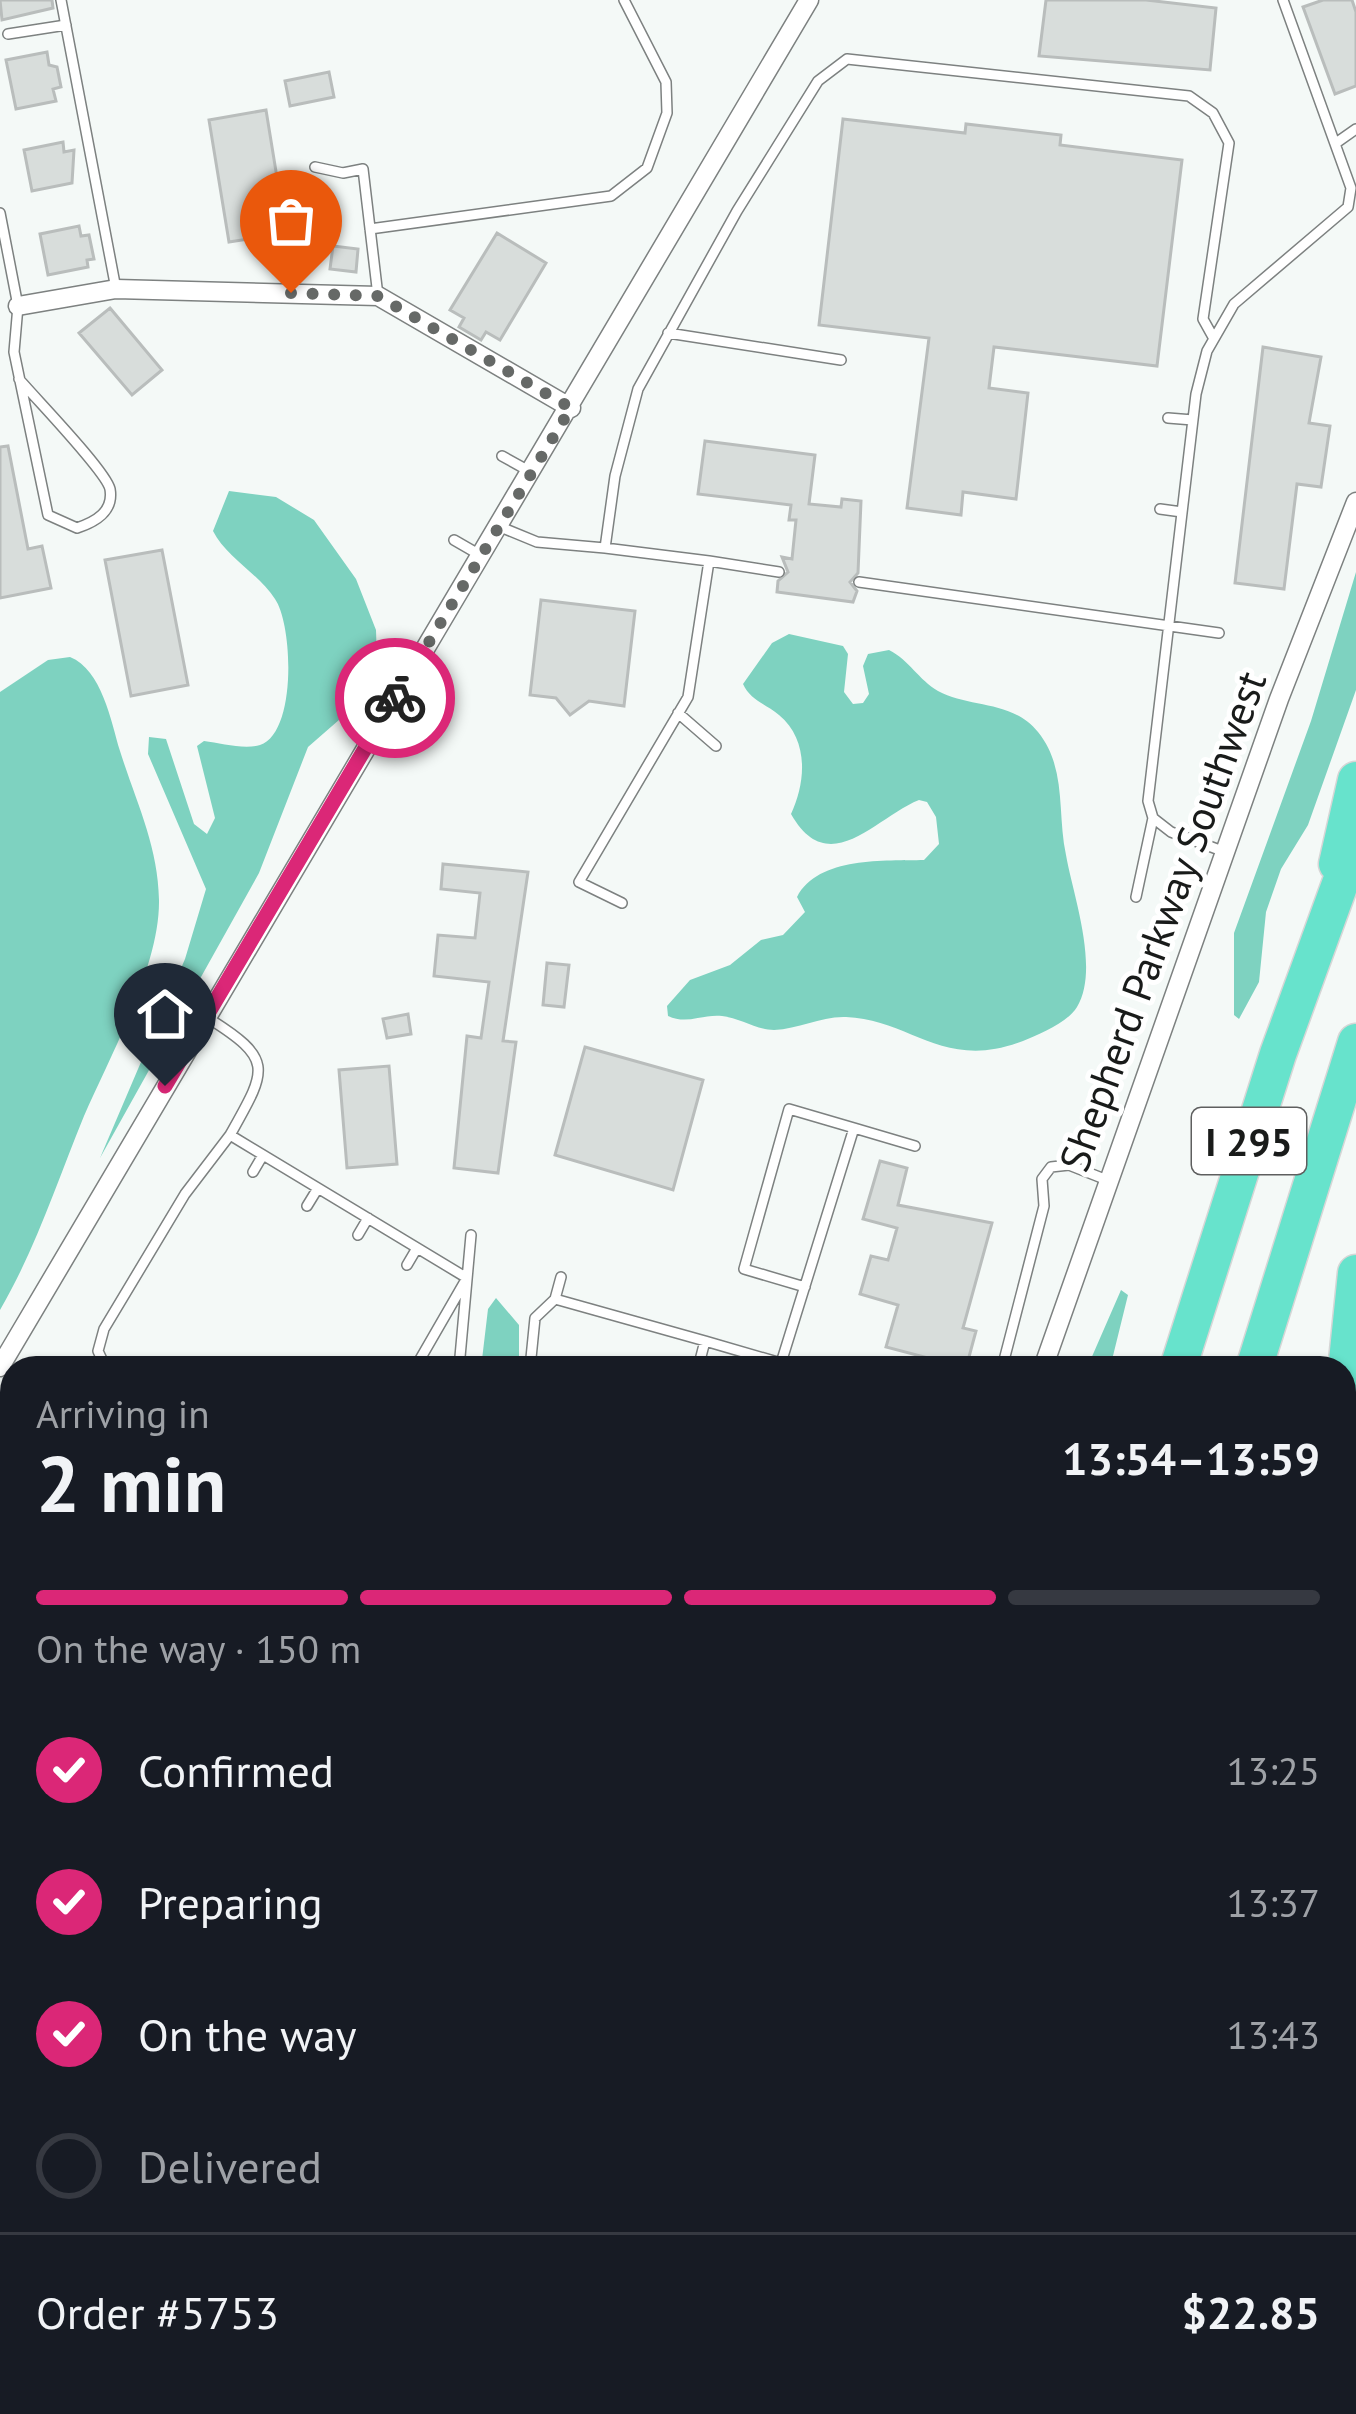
<!DOCTYPE html>
<html lang="en">
<head>
<meta charset="utf-8">
<style>
  body { margin:0; font-family:"PT Sans",sans-serif; background:#20242c; color:#f1f3f6; height:100vh; display:flex; flex-direction:column; font-size:45px; white-space:nowrap }
  * { box-sizing:border-box; margin:0 }
  p { font-size:39px; color:#9ea1a6 }
  .icon { flex:none; width:66px; height:66px; fill:none; stroke:currentColor; stroke-width:2; stroke-linecap:round; stroke-linejoin:round }
  .map { position:relative; flex:1; overflow:hidden }
  .side { position:absolute; left:0px; top:1356px; width:1356px; height:1059px; display:flex; flex-direction:column; background:#171b24; border-radius:36px 36px 0 0; box-shadow:0 3px 9px #0004 }
  .side>* { flex:none }
  .pin { position:absolute; display:grid; place-items:center; width:102px; height:102px; color:#fff; margin:-123px -51px; border-radius:50% 50% 50% 0; rotate:-45deg; box-shadow:0 0 12px #0007 }
  .pin .icon { rotate:45deg }
  .courier { position:absolute; display:grid; place-items:center; width:120px; height:120px; margin:-60px; border:9px solid #db2777; border-radius:50%; background:#fff; color:#222; box-shadow:0 3px 15px #0007 }
  .summary em { font-style:normal; font-weight:700 }
  .summary div { display:flex; flex-direction:column-reverse }
  .summary { display:flex; align-items:center; justify-content:space-between; height:204px; padding:0 36px }
  h1 { font-size:78px; font-weight:700; line-height:90px }
  .bar { display:grid; grid-template-columns:repeat(4,1fr); gap:18px 12px; align-content:center; height:144px; padding:0 36px }
  .bar i { height:15px; border-radius:9px; background:#363941 }
  .bar .current { background:#db2777 }
  .bar p { grid-column:span 4 }
  .line { display:flex; align-items:center; gap:30px; padding:0 36px; border-top:3px solid #363941 }
  .line div { flex:1 }
  ol { padding:0 36px; list-style:none }
  li { display:flex; align-items:center; gap:36px; height:132px }
  li p { margin-inline-start:auto }
  li .icon { padding:12px; border-radius:50%; background:#db2777; color:#fff; stroke-width:4 }
  li:last-child { color:#9ea1a6 }
  li i { width:66px; height:66px; border:6px solid #363941; border-radius:50% }
  .map>svg:first-child { display:block }
</style>
</head>
<body>
<div class="map">
<svg width="1356" height="2414" viewBox="0 0 1356 2414">
  <rect width="100%" height="100%" fill="#f4f9f7"/>
  <path fill="#7ed2c0" d="M229 491 276 497 314 520 356 579 376 630 377 661 355 706 308 747 259 873 100 1158 185 959 206 889 148 754 149 737 166 739 194 824 207 834 215 818 197 746 204 741C221 743 244 750 260 745 297 733 293 625 275 599 258 573 226 557 213 531Z
    M1356 572V690L1308 825 1281 869 1266 912 1259 982 1239 1019 1234 1015V933L1311 721Z
    M789 634 843 646 848 654 844 692 853 704 863 703 869 694 863 666 868 654 889 650C909 660 919 680 938 691 969 708 1013 700 1038 732 1067 768 1057 813 1066 855 1073 895 1100 969 1077 1007 1067 1023 1040 1034 1023 1041 944 1072 910 1019 846 1017 821 1016 799 1029 774 1030 757 1030 740 1018 722 1016 702 1014 687 1025 668 1016L667 1006 690 980 730 965 761 940 783 935 805 912 797 897C818 856 886 861 924 860L939 844 936 817 927 802 919 800C876 817 829 881 791 814 806 782 809 740 779 715 766 704 750 700 743 684L772 643Z
    M70 657C102 670 111 721 120 751 136 802 158 845 159 900 160 966 110 1056 84 1116 57 1182 36 1248 0 1310V692L48 660Z
    M1121 1290 1128 1295 1110 1368H1087Z
    M496 1298 519 1325V1368H481L488 1309Z
    M12 1805V2301L0 2290V2246L9 2238 0 2221V1807Z
    M159 2403H707L715 2414H169Z"/>
  <path fill="#d8dddb" stroke="#b9bdbc" stroke-width="3" d="M0 0H52L53 8 2 20Z
    M1046 0H1146L1216 8 1210 70 1039 56Z
    M1323 0H1352L1356 12V86L1335 94 1303 7Z
    M47 52 49 65 57 67 61 87 53 89 56 101 16 109 6 60Z
    M329 72 334 97 290 106 285 81Z
    M266 110 286 233 229 242 209 120Z
    M843 119 965 133 966 124 1061 135 1060 145 1182 160 1157 366 994 347 989 388 1028 393 1016 499 963 492 961 515 907 508 929 338 819 325Z
    M63 142 64 152 74 150 72 183 32 191 24 150Z
    M79 226 81 236 89 235 94 259 87 260 88 267 48 275 40 234Z
    M497 233 546 263 500 340 486 332 481 340 459 327 464 318 450 310Z
    M333 246 358 249 356 272 330 269Z
    M110 308 162 370 132 395 79 333Z
    M1263 347 1321 357 1309 423 1330 426 1321 487 1297 484 1284 589 1235 583Z
    M705 441 815 455 809 504 841 507 842 499 861 501 858 573 850 582 857 591 853 602 777 592 778 581 788 572 782 557 792 559 796 520H789L791 505 698 494Z
    M8 446 28 549 42 546 51 588 0 598V447Z
    M162 550 188 685 131 696 105 560Z
    M541 600 635 611 624 706 589 701 570 715 556 698 530 695Z
    M443 864 528 872 503 1041 516 1042 498 1173 454 1168 467 1036 481 1038 489 982 434 976 438 935 475 938 480 893 441 889Z
    M547 963 569 965 564 1007 543 1005Z
    M408 1014 411 1034 387 1038 383 1019Z
    M585 1047 703 1080 673 1190 555 1155Z
    M389 1066 397 1164 347 1168 339 1070Z
    M880 1161 907 1168 898 1205 992 1223 963 1328 976 1331 966 1368 886 1347 898 1305 860 1294 871 1256 888 1260 897 1228 863 1219Z"/>
  <g fill="none" stroke-linecap="round" stroke-linejoin="round">
    <defs>
      <path id="service" d="M61 0 116 289
        M8 34 66 25
        M1336 143 1356 129
        M315 167 343 173 363 169 378 296
        M0 213 18 306 14 352 48 515 77 528C95 522 114 512 110 489 106 471 35 398 19 379
        M370 229 611 196 647 168 667 113 666 82 624 0
        M668 333 841 360
        M1168 418 1193 420
        M502 456 529 471
        M1160 509 1182 512
        M498 526 537 542 605 548 615 476 638 389 737 211 818 81 847 59 1189 96 1213 113 1229 143 1203 319 1213 337
        M454 540 480 555
        M605 548 709 561 688 697 579 882 622 903
        M709 561 779 572
        M859 582 1219 633
        M678 713 716 746
        M1153 818 1171 832 1225 852
        M1136 897 1153 818 1148 801 1196 394 1207 351 1234 304 1348 207 1351 188 1283 0
        M208 1018C275 1060 267 1069 230 1135L467 1278
        M253 1172 263 1155
        M307 1206 318 1188
        M358 1235 368 1218
        M407 1265 417 1248
        M805 1287 744 1269 789 1109 854 1128
        M555 1299 561 1277
        M781 1363 854 1128 915 1146
        M106 1368 98 1351 104 1329 185 1194 230 1135
        M415 1368 464 1283
        M459 1368 471 1235
        M530 1368 535 1318 555 1299 705 1341
        M698 1368 705 1341 798 1368
        M1002 1368 1044 1206 1042 1179 1051 1167 1069 1165 1107 1180"/>
      <path id="minor" d="M18 306 116 289 378 296 571 408
        M0 1367 809 0
        M1043 1368 1279 699 1356 502
        M1344 1449 1356 1450
        M1344 1981 1356 1980
        M1344 2022H1356
        M1344 2385 1356 2386
        M1257 2414 1258 2403"/>
      <path id="tertiary" d="M1344 1585 1356 1566
        M1178 2414 1180 2403"/>
      <path id="motorway" d="M1337 864 1356 780
        M1178 1368 1278 1054 1356 840
        M1254 1368 1356 1042
        M1344 1390 1356 1273
        M784 2403 791 2414
        M955 2414 957 2403
        M1035 2414 1037 2403"/>
    </defs>
    <use href="#service" stroke="#7d8180" stroke-width="12"/>
    <use href="#minor" stroke="#7d8180" stroke-width="21"/>
    <use href="#tertiary" stroke="#7d8180" stroke-width="27"/>
    <use href="#motorway" stroke="#d6d6d6" stroke-width="39"/>
    <use href="#service" stroke="#fff" stroke-width="9"/>
    <use href="#minor" stroke="#fff" stroke-width="18"/>
    <use href="#tertiary" stroke="#fff" stroke-width="24"/>
    <use href="#motorway" stroke="#67e3cc" stroke-width="36"/>
  </g>
  <g fill="none" stroke-linecap="round" stroke-linejoin="round">
    <path stroke="#666967" stroke-width="12" stroke-dasharray="0 21.6" d="M291 293 378 296 571 408 395 698"/>
    <path stroke="#db2777" stroke-width="15" d="M165 1086 395 698"/>
  </g>
  <g text-anchor="middle" dominant-baseline="central" stroke-width="10" stroke-linejoin="round" paint-order="stroke">
    <rect fill="#fff" stroke="#5e5f5f" stroke-width="3" x="1192" y="1108" width="114" height="66" rx="9"/>
    <g font-size="39" font-weight="bold" fill="#191b1a">
      <text x="1249" y="1141">I 295</text>
    </g>
    <g font-size="42" fill="#191b1a" stroke="#fff">
      <text transform="translate(1162 921) rotate(-70)">Shepherd Parkway Southwest</text>
    </g>
  </g>
</svg>
<div class="pin" style="left:291px;top:293px;background:#ea580c"><svg class="icon" aria-label="bag" viewBox="0 0 24 24"><path d="M5 8h14l-1 12H6zM9 8a3 3 0 0 1 6 0"/></svg></div>
<div class="pin" style="left:165px;top:1086px;background:#1f2937"><svg class="icon" aria-label="home" viewBox="0 0 24 24"><path d="M3 11l9-7 9 7M6 9v11h12V9"/></svg></div>
<div class="courier" style="left:395px;top:698px"><svg class="icon" aria-label="bike" viewBox="0 0 24 24"><circle cx="6" cy="16" r="4"/><circle cx="18" cy="16" r="4"/><path d="M6 16l4-8h5l3 8M10 8l3 8H6M13 5h3"/></svg></div>
<section class="side">
<div class="summary"><div><h1>2 min</h1><p>Arriving in</p></div><em>13:54–13:59</em></div>
<div class="bar"><i class="current"></i><i class="current"></i><i class="current"></i><i></i><p>On the way · 150 m</p></div>
<ol>
<li><svg class="icon" aria-label="check" viewBox="0 0 24 24"><path d="M5 12l5 5 9-10"/></svg>Confirmed<p>13:25</p></li>
<li><svg class="icon" aria-label="check" viewBox="0 0 24 24"><path d="M5 12l5 5 9-10"/></svg>Preparing<p>13:37</p></li>
<li><svg class="icon" aria-label="check" viewBox="0 0 24 24"><path d="M5 12l5 5 9-10"/></svg>On the way<p>13:43</p></li>
<li><i></i>Delivered</li>
</ol>
<div class="line" style="height:156px"><div>Order #5753</div><b>$22.85</b></div>
</section>
</div>
</body>
</html>
